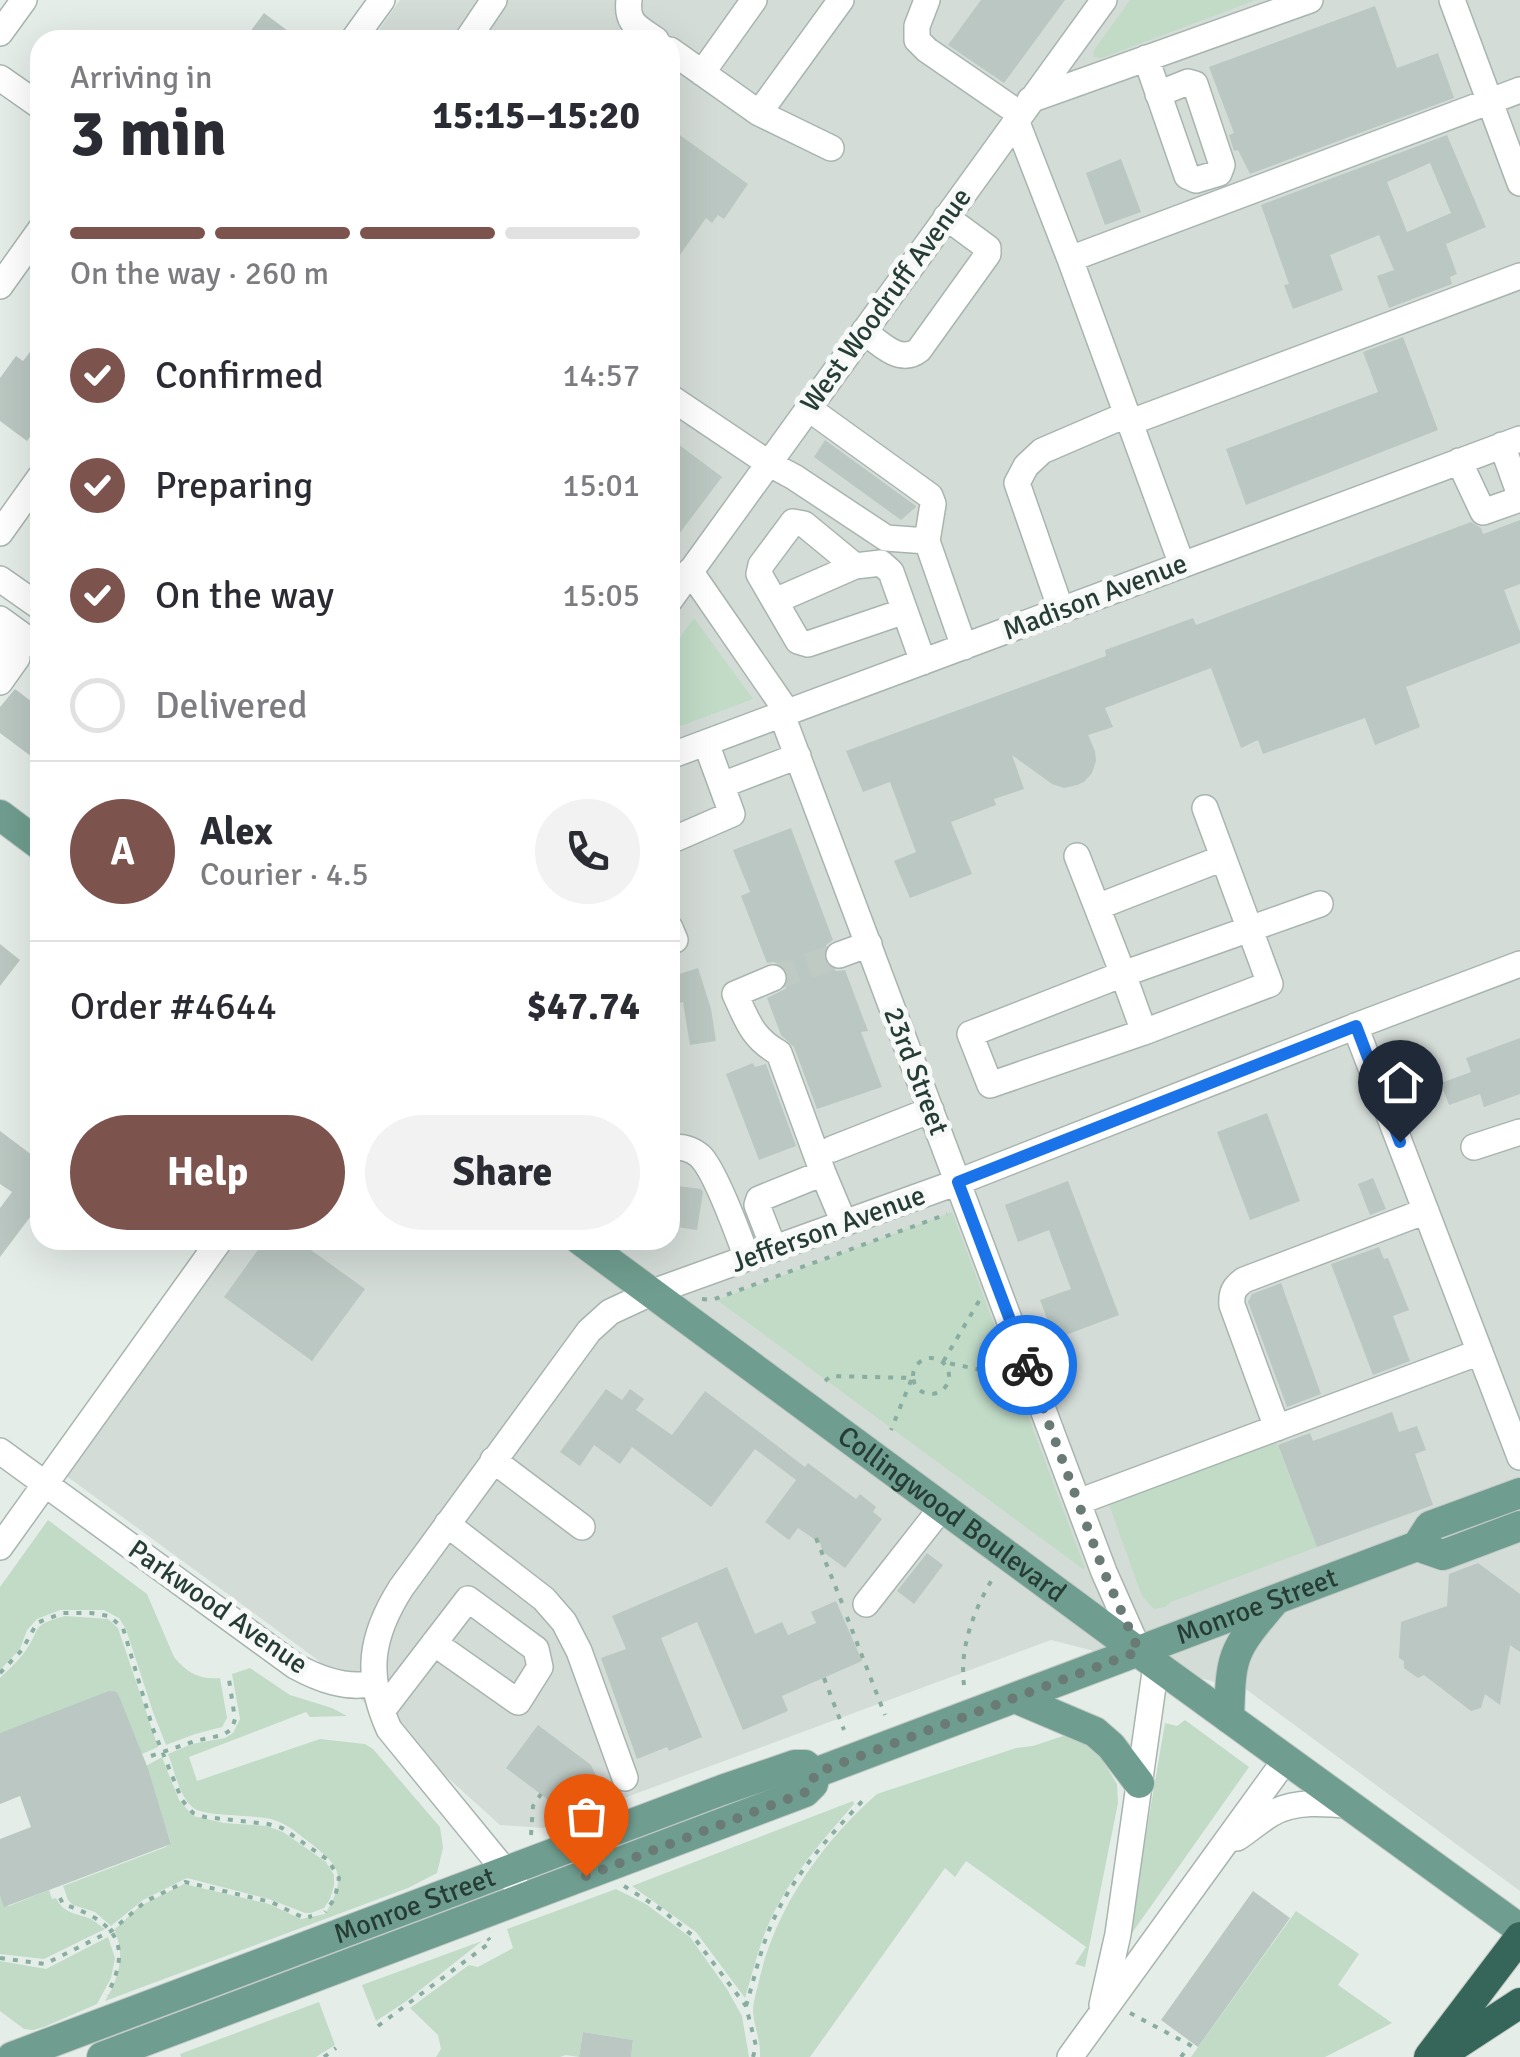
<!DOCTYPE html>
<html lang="en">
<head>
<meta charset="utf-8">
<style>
  body { margin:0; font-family:Signika,sans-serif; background:#f2f2f3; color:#2b2b33; height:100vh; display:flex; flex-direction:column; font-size:38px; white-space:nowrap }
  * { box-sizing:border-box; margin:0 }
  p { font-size:32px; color:#7c7c81 }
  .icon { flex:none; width:55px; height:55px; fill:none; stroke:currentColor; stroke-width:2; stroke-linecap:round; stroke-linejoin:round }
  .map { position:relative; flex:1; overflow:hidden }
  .sheet { position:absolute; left:30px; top:30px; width:650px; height:1220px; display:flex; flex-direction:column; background:#fff; border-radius:30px; box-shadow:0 10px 40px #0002 }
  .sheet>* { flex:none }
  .pin { position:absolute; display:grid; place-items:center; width:85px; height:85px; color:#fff; margin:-102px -42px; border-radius:50% 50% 50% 0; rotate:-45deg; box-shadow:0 0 10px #0007 }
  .pin .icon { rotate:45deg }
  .courier { position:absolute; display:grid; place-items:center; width:100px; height:100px; margin:-50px; border:8px solid #1a73e8; border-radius:50%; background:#fff; color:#222; box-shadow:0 2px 12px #0007 }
  .summary em { font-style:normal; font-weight:800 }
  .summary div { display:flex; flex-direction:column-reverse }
  .summary { display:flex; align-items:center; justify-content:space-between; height:170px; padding:0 40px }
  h1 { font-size:65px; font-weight:800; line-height:75px }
  .bar { display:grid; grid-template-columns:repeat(4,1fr); gap:15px 10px; align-content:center; height:120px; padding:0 40px }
  .bar i { height:12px; border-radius:8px; background:#e1e1e2 }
  .bar .selected { background:#7d534e }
  .bar p { grid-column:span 4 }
  .line { display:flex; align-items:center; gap:25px; padding:0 40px; border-top:2px solid #e1e1e2 }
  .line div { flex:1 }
  .round { display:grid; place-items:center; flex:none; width:105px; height:105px; border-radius:52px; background:#f2f2f3 }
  ol { padding:0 40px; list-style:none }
  li { display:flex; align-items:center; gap:30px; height:110px }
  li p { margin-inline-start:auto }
  li .icon { padding:10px; border-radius:50%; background:#7d534e; color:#fff; stroke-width:4 }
  li:last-child { color:#7c7c81 }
  li i { width:55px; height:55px; border:5px solid #e1e1e2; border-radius:50% }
  .button { display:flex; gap:20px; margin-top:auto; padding:20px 40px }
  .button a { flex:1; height:115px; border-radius:60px; background:#7d534e; color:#fff; font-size:40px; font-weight:800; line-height:115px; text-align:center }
  .button a+a { background:#f2f2f3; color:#2b2b33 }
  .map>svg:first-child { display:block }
</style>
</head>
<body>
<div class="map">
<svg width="1520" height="2057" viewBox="0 0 1520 2057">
  <rect width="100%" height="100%" fill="#e5ede9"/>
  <path fill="#d4dcd8" d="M400 0H1520V1891L1247 1690 1051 1640 543 1828 500 1825 315 1658 65 1475 233 1240H670V40H372Z"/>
  <path fill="#c1dbc7" d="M1130 0H1256L1102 58 1093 57 1094 50Z
    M694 618 753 699 670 730V651Z
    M952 1212 1085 1568 1083 1569 717 1300Z
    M1274 1436 1317 1547 1171 1602 1165 1607 1154 1609 1142 1596 1108 1502Z
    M48 1520 147 1594 174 1657C187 1673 200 1680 220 1678L227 1718 222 1727 195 1734 166 1745 153 1712 126 1629 119 1618 104 1610H60L37 1619 27 1630 20 1649 0 1670V1587Z
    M65 1616 108 1619 118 1628 158 1747 142 1754 117 1692 0 1733V1678C8 1670 17 1662 24 1653 43 1628 28 1626 65 1616Z
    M250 1668 290 1695 332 1708 347 1716 310 1717 306 1712 189 1757 197 1781 320 1739 365 1744 373 1749 440 1827 443 1848 437 1873 408 1888 105 2001C119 1979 126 1953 114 1930L140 1906 184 1884 269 1904 301 1919 325 1914C349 1874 339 1865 305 1839 294 1830 285 1823 271 1819 254 1815 206 1816 195 1809 179 1798 175 1771 168 1754L192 1744 225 1738 233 1733 240 1719 232 1674Z
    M1185 1720 1249 1767 1132 1933 1129 1934 1165 1723 1177 1726Z
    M1063 1736 1082 1740 1099 1754 1117 1784 1118 1803 1085 1967 1075 1964 1086 1947 966 1861 955 1877 945 1868 810 2057H760C761 2041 754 2027 753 2011 753 2002 757 1990 759 1981 775 1909 822 1842 877 1794L1016 1748 1033 1746Z
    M162 1757 179 1800 193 1816 224 1823 267 1826 283 1832 326 1862 334 1875V1886L330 1899 324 1908 311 1913H305L269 1899 187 1878 143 1900 111 1926 95 1912 73 1905 68 1900 63 1886 166 1847 171 1843 146 1766Z
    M853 1801 854 1804C818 1845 782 1886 763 1938 756 1958 751 1978 745 1998L696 1932 632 1886Z
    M616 1889 646 1904 690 1937 727 1989 742 2016 749 2057H631L633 2040 583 2032 579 2057 566 2055 560 2057H436L441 2049 438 2035 410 2008 469 1965 478 1967 513 1948 507 1929Z
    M49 1890 52 1899 56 1898C64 1914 76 1913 91 1919 93 1920 103 1928 105 1929L44 1959 0 1954V1896L4 1905 9 1906Z
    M1296 1911 1359 1954 1338 1985 1392 2023 1325 2057H1191Z
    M108 1937 115 1958 111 1978 97 2004 44 2027 33 2030 24 2029 0 2011V1961L46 1969Z
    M482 1941 405 2002 376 2021 362 1985Z
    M319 2002 335 2045 316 2057H181L180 2054Z"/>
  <path fill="#bbc7c2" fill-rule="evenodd" d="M981 0H1065L1004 83 948 45Z
    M1375 6 1397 68 1438 53 1454 98 1250 174 1238 150 1234 151 1229 135 1234 133 1209 67Z
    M264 13 300 40H244Z
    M670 128 748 184 724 219 718 215 712 223 706 218 670 269Z
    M1447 135 1486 227 1446 244 1457 274 1450 277 1452 284 1389 308 1377 276 1394 270 1379 235 1330 255 1343 290 1293 309 1284 285 1289 284 1261 205ZM1430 163 1451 213 1407 232 1387 182Z
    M1121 159 1141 212 1105 225 1086 173Z
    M1403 337 1438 430 1246 505 1226 449 1378 392 1363 352Z
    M40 339V424L27 441 0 421V378L16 356 23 361Z
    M670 438 722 477 670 546Z
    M825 440 916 506V507L901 520 814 457Z
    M1520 520V584L1504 590 1520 632V643L1406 687 1420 727 1375 745 1365 718 1263 754 1258 740 1241 748 1211 668 1105 708 1113 727 1088 735 1095 751 1096 761 1092 773 1084 782 1077 785 1064 788 1052 784 1012 755 1024 789 994 799 996 805 951 822 972 874 910 898 894 861 916 852 890 782 863 792 846 751 1106 656 1105 650 1193 618 1196 625 1471 522 1481 528 1483 534Z
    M15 689 40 708V763L0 733V707Z
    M791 828 833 940 826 945 824 960 829 968 837 971 845 970 868 1031 861 1032 882 1087 817 1109 794 1047 781 1035 767 998 785 989 789 981 788 973 782 965 774 962 767 963 741 896 750 892 733 850Z
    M0 944 20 960 0 986Z
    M698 968 711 1009 716 1041 690 1045 683 1002 673 1005 670 997V977Z
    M1520 1038V1094L1484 1107 1480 1094 1449 1105 1441 1083 1471 1072 1466 1058Z
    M753 1063 755 1067 766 1064 796 1146 759 1160 726 1074Z
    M1267 1113 1300 1201 1250 1220 1217 1132Z
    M0 1131 40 1161V1204L0 1257V1208L12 1192 0 1184Z
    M1373 1178 1386 1209 1370 1215 1358 1184Z
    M1068 1181 1119 1315 1055 1339 1040 1300 1071 1289 1049 1230 1018 1242 1005 1205Z
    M670 1185 701 1189 703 1192 697 1230 670 1226Z
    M265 1240H297L365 1289 312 1361 224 1297Z
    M1379 1247 1384 1259 1388 1258 1409 1310 1393 1316 1410 1361 1373 1375 1331 1264Z
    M1281 1283 1321 1394 1287 1407 1248 1302 1252 1294Z
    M606 1389 622 1400 630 1389 644 1399 636 1410 672 1435 705 1391 805 1467 808 1463 856 1499 860 1494 876 1507 873 1512 882 1519 845 1568 823 1552 820 1543 798 1528 789 1540 765 1522 796 1480 755 1449 711 1507 632 1447 620 1464 594 1445 580 1466 560 1452Z
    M1392 1412 1399 1432 1417 1426 1426 1450 1415 1454 1433 1505 1317 1547 1278 1445 1310 1433 1313 1441Z
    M927 1553 943 1565 914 1604 897 1591Z
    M1478 1563 1520 1594V1652L1510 1645 1500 1705 1485 1694 1481 1708 1471 1711 1424 1675 1418 1678 1404 1668V1661L1399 1658 1401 1622 1447 1606 1449 1574Z
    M727 1567 755 1634 782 1622 788 1635 816 1623 811 1612 836 1601 862 1661 782 1696 788 1711 743 1730 697 1622 661 1638 702 1737 669 1751 667 1747 637 1759 601 1658 626 1649 612 1616Z
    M109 1691 117 1692 119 1696 147 1766 171 1844 4 1907 0 1896V1839L31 1827 20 1796 0 1804V1733Z
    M538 1725 591 1765 600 1784 589 1789 597 1805 571 1817 506 1768Z
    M1253 1891 1290 1918 1198 2047 1161 2020Z
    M583 2032 633 2040 631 2057H579Z"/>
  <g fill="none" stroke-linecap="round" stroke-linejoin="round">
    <path stroke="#bfcac5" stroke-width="25" stroke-dasharray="25 12" stroke-linecap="butt" d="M773 978 839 955"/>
    <defs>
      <path id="minor" d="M629 0C626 24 638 27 656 40
        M927 0 917 26V40L927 50 1020 114
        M1452 0 1520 183
        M0 33 24 0
        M353 40 382 0
        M467 40 494 0
        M670 50 759 113 841 0
        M1146 58 1187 176 1196 180 1219 173 1222 165 1195 84 1188 82 1158 94
        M702 73 754 0
        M0 78 40 106
        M1030 100 1310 0
        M759 113 831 148
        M1016 120 1070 259 1182 565
        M1070 259 1520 90
        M0 286 40 230
        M864 331C879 343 900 365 919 350L988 254V248L946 217
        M670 397 768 463 794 477 886 538 927 541 933 504 930 496 808 408
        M1131 422 1520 276
        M1502 445 1520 495
        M1459 461 1483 512 1520 499
        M0 533 40 477
        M927 541 964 647
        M690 571 788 713
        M0 579 40 607
        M670 600 1104 0
        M775 601 855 566
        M1061 610 1017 483 1026 466 1042 451 1128 414
        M905 611 808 644 798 641 759 574 761 565 793 522 804 524 855 566 881 563 891 572 923 662
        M0 619 40 648
        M0 645 17 658 0 682
        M782 715 1104 1572 1139 1651
        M670 756 1520 439
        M722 785 798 756
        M670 841 732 814 706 743
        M1077 856 1123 974 1320 904
        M1097 907 1223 858
        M670 928 675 940
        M839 955 869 944
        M1123 974 1144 1032 990 1085 970 1034Z
        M773 978 735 994C747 1020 752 1038 779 1053L823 1173 844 1223
        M1355 1026 1520 1457
        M1144 1032 1270 984 1205 808
        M670 1147C682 1147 691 1148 700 1156 715 1170 739 1236 747 1258
        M1474 1147 1520 1132
        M832 1149 931 1110
        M774 1249 757 1205 759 1199 823 1173
        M1277 1428 1232 1305C1231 1293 1234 1287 1244 1280L1426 1211
        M0 1451 295 1666C319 1679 347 1690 374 1683
        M493 1460 582 1527
        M1078 1502 1480 1352
        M447 1524 544 1599 564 1622 579 1651 625 1778
        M0 1547 220 1240
        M866 1604 943 1506
        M382 1711 468 1599 536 1649 540 1667 518 1702 434 1643
        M1237 1838C1248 1831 1259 1821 1271 1814 1294 1800 1326 1803 1352 1806
        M515 1883 389 1729C365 1675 370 1637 401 1588L589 1331 610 1312 653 1292 958 1182 1361 1024 1520 964
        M1102 2005 1118 1934 1156 1665
        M1070 2057 1286 1759"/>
      <g id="major">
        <path d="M0 815 40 845"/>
        <path id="s1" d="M580 1240 1156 1665 1520 1929"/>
        <path d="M1417 1546 1443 1555 1520 1526"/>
        <path d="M1015 1698 1095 1732 1111 1746 1139 1783"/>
        <path d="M1229 1718C1231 1656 1231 1652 1272 1604"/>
        <path id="s2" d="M815 1773 1417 1546 1430 1526 1520 1493"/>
        <path id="s3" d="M12 2057 722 1790 795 1765H805L815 1773"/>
        <path d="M102 2057 805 1792 813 1784 815 1773"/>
      </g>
      <path id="highway" d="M1439 2056 1520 2003
        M1429 2057 1520 1937"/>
    </defs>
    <use href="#minor" stroke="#a8b5af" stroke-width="28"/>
    <use href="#major" stroke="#c2c9c6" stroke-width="32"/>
    <use href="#highway" stroke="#c2c9c6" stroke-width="32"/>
    <path stroke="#89ada0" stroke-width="4" stroke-dasharray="5 8" stroke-linecap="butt" d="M702 1299 712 1300 947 1214
      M979 1301 943 1362 1006 1375
      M913 1376a18 18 0 1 1 36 0a18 18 0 1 1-36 0Z
      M825 1381 831 1376 912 1378 891 1430
      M816 1538 844 1608
      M847 1617 885 1715
      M0 1673 22 1650 37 1623 44 1620 63 1613H91L109 1616 123 1628 153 1729 182 1800 193 1813 205 1817 268 1824 282 1828 328 1860 339 1878 335 1898 325 1912
      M824 1678 844 1730
      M964 1685C959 1646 975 1608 994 1576
      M151 1756 195 1741 223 1735 232 1729 235 1719 228 1673
      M531 1835 533 1806 541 1794
      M624 1886 662 1910 692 1935 746 2006 756 2046 753 2057
      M60 1898 63 1904C114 1921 134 1943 107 1995
      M0 1958 45 1964 111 1931 146 1901 185 1882 271 1902 304 1918 312 1916
      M746 2006C753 1983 758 1960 766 1938 786 1882 827 1839 866 1797
      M1130 2013 1190 2045 1192 2042
      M378 2026 491 1942 488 1938
      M324 2057 336 2048
      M1181 2057 1190 2045"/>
    <use href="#minor" stroke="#fff" stroke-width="25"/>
    <use href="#major" stroke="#6f9d8f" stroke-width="30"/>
    <use href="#highway" stroke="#356659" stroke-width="30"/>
  </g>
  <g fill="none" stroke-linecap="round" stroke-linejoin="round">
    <path stroke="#697b74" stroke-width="10" stroke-dasharray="0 18" d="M586 1876 806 1792 812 1784 815 1773 1139 1651 1104 1572 1027 1365"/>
    <path stroke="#1a73e8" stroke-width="12" d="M1027 1365 958 1182 1356 1026 1400 1142"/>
  </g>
  <g text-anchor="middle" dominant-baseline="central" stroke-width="10" stroke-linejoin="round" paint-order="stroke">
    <g font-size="28" fill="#263d35" stroke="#f6f9f7">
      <text transform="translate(886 300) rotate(-54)">West Woodruff Avenue</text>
      <text transform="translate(1095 597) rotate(-21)">Madison Avenue</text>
      <text transform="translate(916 1071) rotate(69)">23rd Street</text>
      <text transform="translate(828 1229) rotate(-20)">Jefferson Avenue</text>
      <text stroke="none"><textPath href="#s1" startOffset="462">Collingwood Boulevard</textPath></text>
      <text transform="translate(218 1607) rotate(35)">Parkwood Avenue</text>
      <text stroke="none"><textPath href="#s2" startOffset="472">Monroe Street</textPath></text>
      <text stroke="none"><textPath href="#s3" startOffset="430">Monroe Street</textPath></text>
    </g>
  </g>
</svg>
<div class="pin" style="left:586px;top:1876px;background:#ea580c"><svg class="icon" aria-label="bag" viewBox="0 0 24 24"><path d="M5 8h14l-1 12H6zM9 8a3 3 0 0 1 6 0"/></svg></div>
<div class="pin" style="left:1400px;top:1142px;background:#1f2937"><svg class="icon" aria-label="home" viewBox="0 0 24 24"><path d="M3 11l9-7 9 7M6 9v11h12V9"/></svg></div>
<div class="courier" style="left:1027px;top:1365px"><svg class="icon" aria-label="bike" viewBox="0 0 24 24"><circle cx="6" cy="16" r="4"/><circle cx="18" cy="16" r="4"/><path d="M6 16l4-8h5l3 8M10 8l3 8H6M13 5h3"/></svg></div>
<section class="sheet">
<div class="summary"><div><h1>3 min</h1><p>Arriving in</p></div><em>15:15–15:20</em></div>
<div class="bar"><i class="selected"></i><i class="selected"></i><i class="selected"></i><i></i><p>On the way · 260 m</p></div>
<ol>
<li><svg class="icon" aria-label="check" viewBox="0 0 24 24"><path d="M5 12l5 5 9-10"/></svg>Confirmed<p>14:57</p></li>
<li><svg class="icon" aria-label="check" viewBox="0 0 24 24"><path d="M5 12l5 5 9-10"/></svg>Preparing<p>15:01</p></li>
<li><svg class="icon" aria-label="check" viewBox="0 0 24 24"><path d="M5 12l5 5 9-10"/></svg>On the way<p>15:05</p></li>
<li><i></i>Delivered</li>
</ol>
<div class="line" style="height:180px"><b class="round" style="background:#7d534e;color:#fff">A</b><div><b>Alex</b><p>Courier · 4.5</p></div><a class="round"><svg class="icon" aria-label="phone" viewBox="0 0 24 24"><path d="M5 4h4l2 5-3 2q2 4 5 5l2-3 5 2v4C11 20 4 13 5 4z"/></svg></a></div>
<div class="line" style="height:130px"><div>Order #4644</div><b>$47.74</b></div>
<div class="button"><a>Help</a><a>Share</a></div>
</section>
</div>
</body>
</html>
